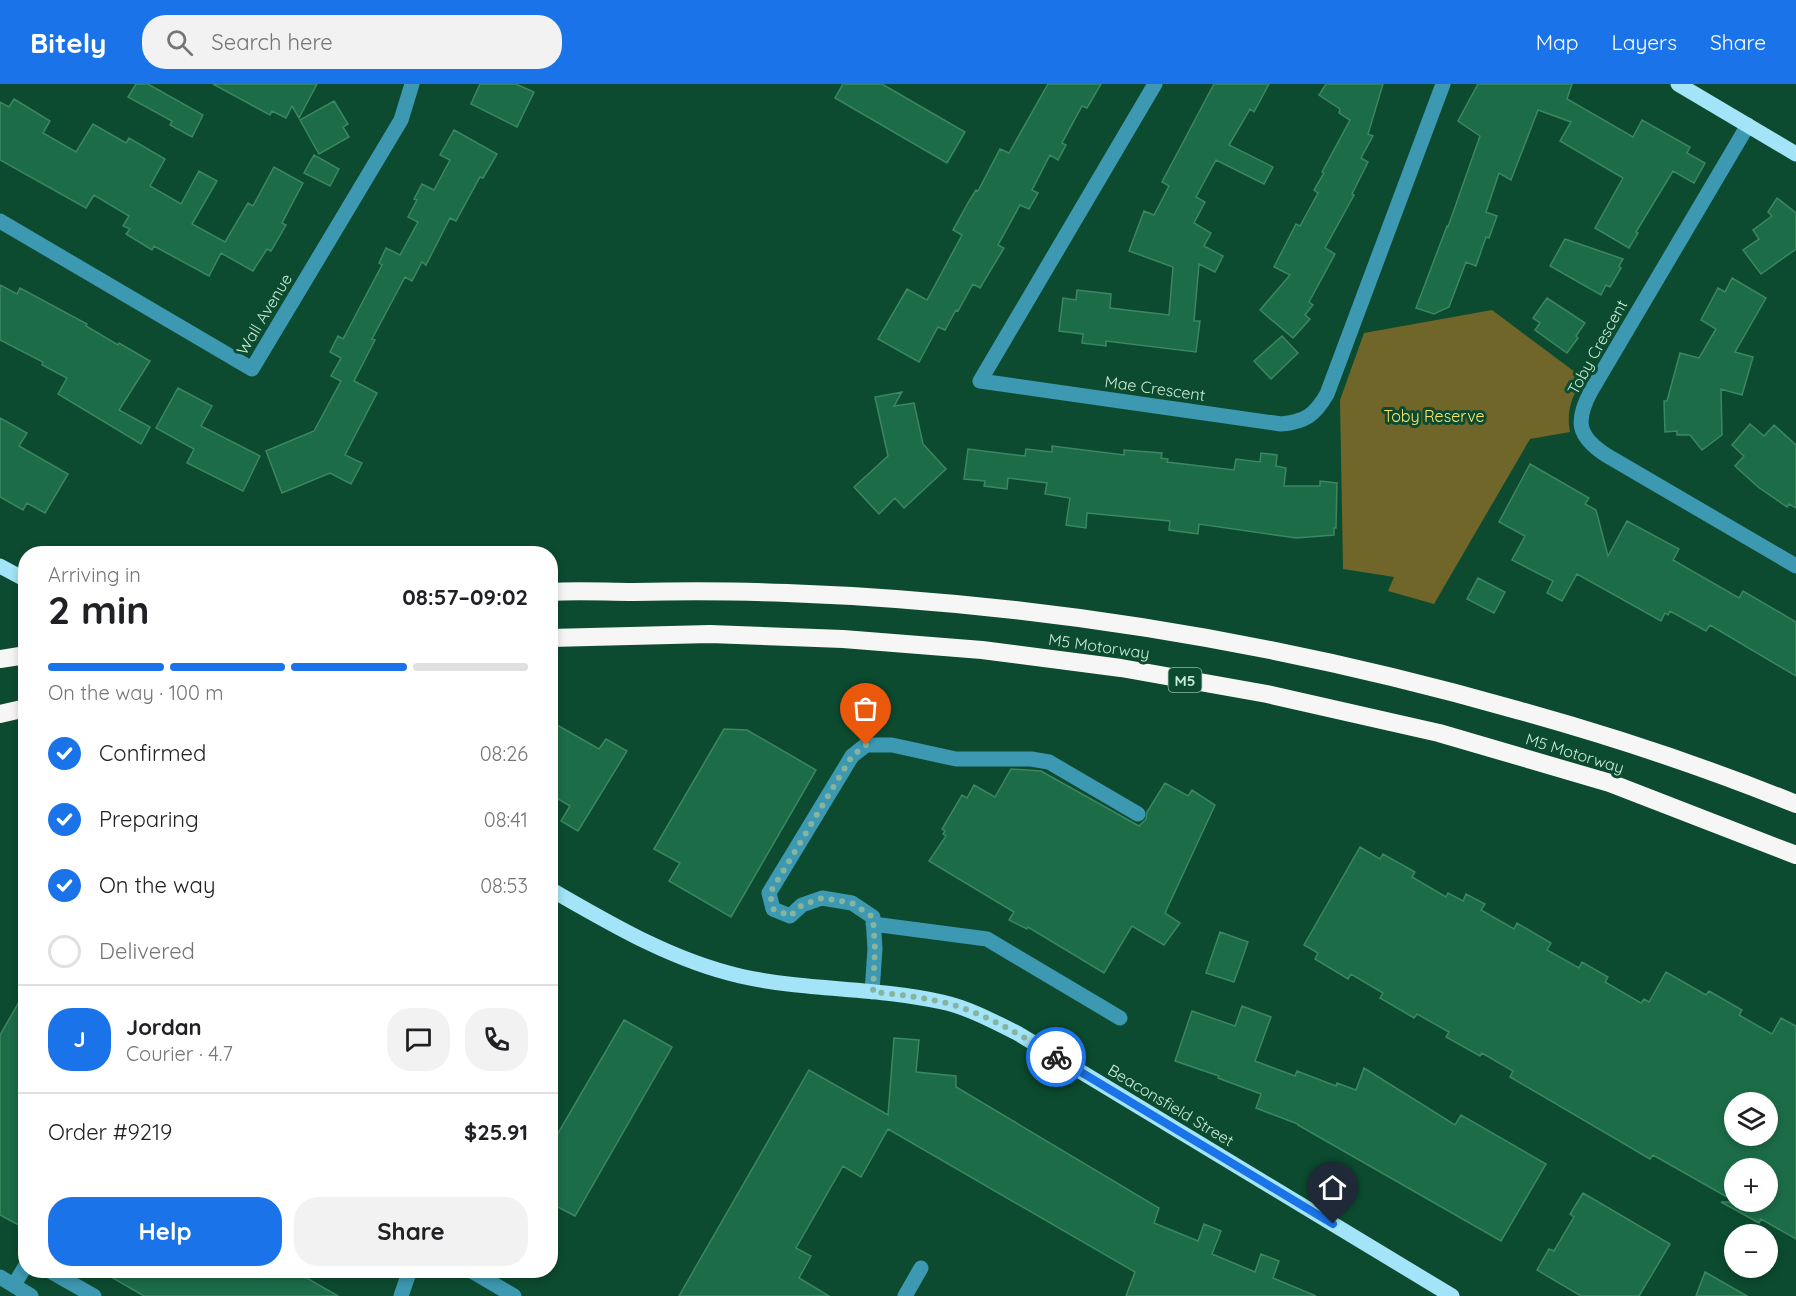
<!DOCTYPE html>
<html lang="en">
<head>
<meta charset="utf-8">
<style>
  body { margin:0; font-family:Quicksand,sans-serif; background:#f2f2f2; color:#202124; height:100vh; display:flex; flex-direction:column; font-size:22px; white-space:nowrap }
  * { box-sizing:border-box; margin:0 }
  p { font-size:20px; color:#757577 }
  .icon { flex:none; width:33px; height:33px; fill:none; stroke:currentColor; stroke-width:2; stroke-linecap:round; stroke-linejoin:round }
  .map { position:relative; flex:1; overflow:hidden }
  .side { position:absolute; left:18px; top:462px; width:540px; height:732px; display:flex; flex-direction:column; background:#fff; border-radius:24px; box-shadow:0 3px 9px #0003 }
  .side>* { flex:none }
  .buttons { position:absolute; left:1724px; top:1008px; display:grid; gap:12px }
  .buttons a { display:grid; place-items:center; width:54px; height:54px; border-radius:50%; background:#fff; box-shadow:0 3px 9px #0003; font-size:30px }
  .pin { position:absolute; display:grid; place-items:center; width:51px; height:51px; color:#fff; margin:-62px -26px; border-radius:50% 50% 50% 0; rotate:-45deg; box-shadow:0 0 6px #0007 }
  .pin .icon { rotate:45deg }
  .courier { position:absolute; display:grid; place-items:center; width:60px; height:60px; margin:-30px; border:4px solid #1a73e8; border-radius:50%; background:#fff; color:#222; box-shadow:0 2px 8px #0007 }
  .headline em { font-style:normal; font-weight:700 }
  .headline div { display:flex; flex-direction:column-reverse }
  .headline { display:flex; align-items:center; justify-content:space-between; height:102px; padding:0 30px }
  h1 { font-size:39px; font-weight:700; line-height:45px }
  .bar { display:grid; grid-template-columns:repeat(4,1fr); gap:9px 6px; align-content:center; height:72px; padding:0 30px }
  .bar i { height:8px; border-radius:4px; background:#e0e0e0 }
  .bar .on { background:#1a73e8 }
  .bar p { grid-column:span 4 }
  .line { display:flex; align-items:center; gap:15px; padding:0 30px; border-top:2px solid #e0e0e0 }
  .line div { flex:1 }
  .round { display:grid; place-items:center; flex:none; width:63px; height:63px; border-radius:24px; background:#f2f2f2 }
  ol { padding:0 30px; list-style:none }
  li { display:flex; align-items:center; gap:18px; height:66px }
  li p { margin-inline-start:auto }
  li .icon { padding:6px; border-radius:50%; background:#1a73e8; color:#fff; stroke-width:4 }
  li:last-child { color:#757577 }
  li i { width:33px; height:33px; border:3px solid #e0e0e0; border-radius:50% }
  .cta { display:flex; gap:12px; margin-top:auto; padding:12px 30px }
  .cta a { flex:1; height:69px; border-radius:24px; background:#1a73e8; color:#fff; font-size:24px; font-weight:700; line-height:69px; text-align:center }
  .cta a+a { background:#f2f2f2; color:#202124 }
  header { display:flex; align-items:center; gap:36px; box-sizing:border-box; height:84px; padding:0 30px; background:#1a73e8; color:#fff }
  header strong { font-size:28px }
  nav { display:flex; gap:33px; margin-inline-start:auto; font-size:21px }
  .search { width:420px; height:54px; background:#f2f2f2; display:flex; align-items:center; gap:15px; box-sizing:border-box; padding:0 21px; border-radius:24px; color:#757577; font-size:22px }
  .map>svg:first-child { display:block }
</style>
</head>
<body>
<header>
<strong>Bitely</strong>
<div class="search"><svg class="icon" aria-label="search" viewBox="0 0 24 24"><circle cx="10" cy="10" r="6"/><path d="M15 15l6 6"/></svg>Search here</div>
<nav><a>Map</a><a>Layers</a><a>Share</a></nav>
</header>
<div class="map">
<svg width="1796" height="1212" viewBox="0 0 1796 1212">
  <rect width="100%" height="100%" fill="#0c4b2f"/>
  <path fill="#716629" d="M1492 226 1583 294C1572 313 1566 326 1570 348L1530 355 1434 520 1388 507 1394 493 1343 485 1340 316 1364 249Z"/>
  <path fill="#1c6c48" stroke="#3b8761" stroke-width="1.5" fill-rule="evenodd" d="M136 0H148L203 31 192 53 170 41 172 37 128 13Z
    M213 0H317L299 34 292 22 286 34 272 27 270 31Z
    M480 0H516L534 8 517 43 471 20Z
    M843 0H882L965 48 947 79 835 14Z
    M1048 0H1101L1087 24 1082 22 1062 59 1066 61 1058 76 1050 71 1032 106 1038 109 1029 125 1020 121 998 161 1004 164 980 204 973 200 958 227 956 226 945 246 938 243 919 278 878 255 907 205 927 216 962 151 953 146 968 119 976 106 978 107 1000 65 1009 69Z
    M1214 0H1269L1254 28 1250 25 1229 61 1273 83 1264 100 1216 76 1196 113 1205 118 1194 139 1211 149 1204 162 1223 172 1215 188 1199 180 1194 237H1200L1196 268 1106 257V262L1082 259 1083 250 1059 247 1063 214 1076 216 1077 206 1111 210 1110 224 1169 231 1173 183 1129 167 1144 127 1154 131 1169 102 1162 98Z
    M1326 0H1383L1368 50 1373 52 1361 74 1368 78 1352 110 1354 111 1325 164 1335 170 1309 218 1313 221 1305 231 1310 235 1293 254 1260 226 1290 191 1274 183 1296 140 1300 142 1318 109 1314 106 1324 89 1322 88 1350 36 1339 29 1340 25 1319 11Z
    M1478 0H1572L1567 15 1633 53 1642 36 1690 63 1687 69 1705 79 1694 99 1673 87 1636 148 1638 149 1629 164 1595 144 1623 94 1560 57 1571 38 1538 26 1511 96 1499 89 1486 128 1497 132 1489 154 1486 153 1476 182 1466 178 1449 223 1434 230 1416 224 1447 142 1448 143 1480 52 1458 37Z
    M14 15 50 37 43 49 76 68 93 40 126 59 129 54 165 75 150 102 181 120 199 87 217 97 192 140 225 158 248 119 253 122 274 83 303 99 282 139 286 141 271 167 267 165 253 187 221 169 209 192 154 162 152 166 126 150 130 145 123 142 129 132 94 111 86 124 0 76V18L9 23Z
    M334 17 348 40 343 43 349 53 319 70 300 36Z
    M454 46 497 70 483 94 480 93 456 137 450 134 426 181 422 178 412 197 405 193 372 255 375 256 354 297 377 309 345 371 362 379 351 400 330 389 282 409 266 367 314 347 341 297 331 292 341 274 330 268 338 252 343 255 382 181 379 179 386 164 400 171 418 138 408 133 417 116 414 115 422 100 434 106 450 76 440 71Z
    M314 71 339 85 330 102 304 89Z
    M1777 114 1796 129V165L1761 190 1743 166 1759 155 1753 146 1772 132 1768 128Z
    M1565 155 1623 175 1619 182 1621 184 1610 203 1606 201 1601 211 1550 182Z
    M1732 194 1766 214 1735 268 1753 273 1742 311 1721 305 1722 351 1702 366 1690 351H1677V347L1665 348 1664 317H1667L1680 269 1699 274 1716 245 1701 236 1718 204 1725 208Z
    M0 201 17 210 20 204 87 240 86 242 118 261 119 259 150 277 119 326 150 343 141 360 58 310 67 294 42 281 43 278 0 256Z
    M1547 214 1585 239 1576 252 1578 254 1567 269 1535 246 1540 239 1533 234Z
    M1282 252 1298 269 1271 295 1254 277Z
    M178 304 212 322 201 342 260 372 243 407 187 379 194 365 156 344Z
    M902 308 894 322 914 319 923 360 946 385 904 424 895 414 879 430 854 403 888 372 875 313Z
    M0 334 27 349 19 362 68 390 45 429 27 419 23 426 0 413Z
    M1750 340 1764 352 1774 341 1796 361V424L1789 420 1787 423 1758 403 1735 382 1744 372 1732 361Z
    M1052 362 1124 371V366L1162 369 1161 374 1168 375 1167 378 1234 386 1236 375 1260 378 1261 369 1277 371 1276 382 1286 384 1284 402H1320V397L1337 399 1336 444H1334V451L1296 454 1199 440 1198 450 1169 446 1170 437 1087 429 1086 444 1066 441 1070 414 1045 410 1047 399 1008 394 1007 405 984 402 985 397 964 395 968 365 1025 372 1026 365 1052 368Z
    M1530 380 1589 414 1585 420 1596 426 1608 472 1627 437 1679 465 1673 476 1739 514 1743 507 1796 538V592L1710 541 1706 547 1670 527 1668 531 1665 529 1661 537 1577 490 1562 517 1547 509 1553 497 1512 476 1525 452 1499 438Z
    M1478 494 1505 508 1494 529 1467 515Z
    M550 637 599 665 606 655 627 667 578 747 561 737 570 722 550 710Z
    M724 645 747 646 816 686 731 833 669 797 680 779 654 765Z
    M1011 685 1041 687 1139 742 1146 735 1147 728 1165 699 1188 712 1192 706 1215 721 1165 829 1180 839 1164 861 1132 842 1104 889 1028 843 1027 845 1009 836 1014 828 929 777 946 752 943 750 945 747 942 745 962 711 967 714 974 701 995 713Z
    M1360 763 1380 775 1383 770 1415 788 1412 793 1446 813 1448 809 1463 817 1466 810 1485 820 1481 826 1514 845 1517 839 1551 859 1547 866 1579 884 1582 878 1608 893 1605 898 1641 919 1644 915 1649 918 1666 888 1706 911 1709 907 1742 926 1739 931 1772 950 1781 934 1796 942V1155L1761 1135 1759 1139 1721 1118H1767V1084H1734V1117L1653 1071 1650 1075 1510 993 1513 987 1482 969 1480 972 1446 953 1449 948 1417 930 1414 934 1380 914 1383 909 1351 890 1348 895 1315 875 1318 869 1304 861ZM1734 1018H1767V1052H1734Z
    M1220 848 1248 858 1234 898 1206 889Z
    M26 906V1145L0 1131V951Z
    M1242 922 1271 933 1255 977 1295 992 1297 987 1336 1002 1337 999 1356 1006 1364 984 1455 1041 1461 1031 1546 1080 1501 1157 1298 1041V1040L1256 1024 1261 1010 1218 994 1219 992 1175 977 1192 927 1235 942Z
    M624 936 672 963 575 1132 550 1119V1063Z
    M894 954 919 956 916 988 956 992V1003L1159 1124 1154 1139 1198 1157 1204 1140 1221 1147 1212 1170 1255 1188 1261 1170 1279 1177 1273 1194 1316 1212H1126L1135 1188 888 1045 861 1093 843 1082 796 1164 811 1172 799 1194 829 1212H679L809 986 888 1031Z
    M1583 1109 1670 1160 1639 1212H1581L1537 1186 1549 1165 1554 1167 1574 1133 1570 1130Z
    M99 1186H293L338 1212H144Z
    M1705 1188 1747 1212H1696Z"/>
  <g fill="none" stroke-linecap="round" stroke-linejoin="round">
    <path stroke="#3d99b2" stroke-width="15" d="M1155 0 980 297 1281 340C1305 338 1315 331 1327 310L1443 0
      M1748 41 1591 307C1575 337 1577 352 1606 371L1796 482
      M0 137 252 285 401 36 412 0
      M873 840 987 855 1120 934
      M872 908 875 865 873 833 852 819 822 814 802 821 790 832 773 825 769 809 852 672 866 661H892L956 675H1031L1049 678 1138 730
      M48 1186 94 1212
      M470 1186 514 1212
      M0 1193 31 1212
      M14 1201 26 1181
      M401 1212 410 1186
      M905 1212 921 1184"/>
    <path stroke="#a3e4f8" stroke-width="15" d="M1678 0 1796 70
      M0 482 26 496
      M550 805C611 840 671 876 740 892 806 907 876 903 942 918 969 924 993 937 1017 949L1452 1212"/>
    <path stroke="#f6f6f6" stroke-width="18" d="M550 508C578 506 606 508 634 508 685 507 736 507 787 509 1034 518 1279 558 1517 626 1611 652 1705 683 1796 720
      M550 554 710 550 843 555 982 566 1121 584 1267 610 1439 649 1610 699 1796 771
      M0 575 26 571
      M0 630 26 624"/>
  </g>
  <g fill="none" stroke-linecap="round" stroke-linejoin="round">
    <path stroke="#86b49c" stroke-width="6" stroke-dasharray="0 10.8" d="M866 661 852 672 770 809 773 825 790 832 802 821 822 814 852 819 873 833 875 865 873 908C896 910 919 913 942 918 983 928 1021 951 1056 973"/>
    <path stroke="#1a73e8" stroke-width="8" d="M1056 973 1333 1140"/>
  </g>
  <g text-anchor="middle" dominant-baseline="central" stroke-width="6" stroke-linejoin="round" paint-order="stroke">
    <rect fill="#0c4b2f" stroke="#8fbca4" stroke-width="1.5" x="1168.5" y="584" width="33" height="24" rx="4.5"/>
    <g font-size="15" font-weight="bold" fill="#c7ecd6">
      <text x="1185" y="596">M5</text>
    </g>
    <g font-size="16" fill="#c7ecd6" stroke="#0c4b2f">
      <text transform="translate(264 230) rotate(-59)">Wall Avenue</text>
      <text transform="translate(1597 263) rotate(-61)">Toby Crescent</text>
      <text transform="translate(1155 304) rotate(8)">Mae Crescent</text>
      <text transform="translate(1099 562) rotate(8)">M5 Motorway</text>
      <text transform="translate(1575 669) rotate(17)">M5 Motorway</text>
      <text transform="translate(1171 1021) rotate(31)">Beaconsfield Street</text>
    </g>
    <g font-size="16" fill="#fae46b" stroke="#0c4b2f">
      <text x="1434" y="332">Toby Reserve</text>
    </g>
  </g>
</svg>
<div class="buttons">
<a><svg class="icon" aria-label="layers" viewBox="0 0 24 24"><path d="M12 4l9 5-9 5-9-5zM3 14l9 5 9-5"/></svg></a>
<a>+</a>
<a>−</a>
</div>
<div class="pin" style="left:866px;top:661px;background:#ea580c"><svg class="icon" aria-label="bag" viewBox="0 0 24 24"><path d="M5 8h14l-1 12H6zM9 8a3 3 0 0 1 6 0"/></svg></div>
<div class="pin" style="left:1333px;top:1140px;background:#1f2937"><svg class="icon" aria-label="home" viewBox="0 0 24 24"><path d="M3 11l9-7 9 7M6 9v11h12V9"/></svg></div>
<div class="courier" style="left:1056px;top:973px"><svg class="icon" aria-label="bike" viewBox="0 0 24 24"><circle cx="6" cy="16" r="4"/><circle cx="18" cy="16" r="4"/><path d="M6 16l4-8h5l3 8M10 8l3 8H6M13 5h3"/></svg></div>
<section class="side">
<div class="headline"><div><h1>2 min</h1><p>Arriving in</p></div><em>08:57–09:02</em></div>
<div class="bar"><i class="on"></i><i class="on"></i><i class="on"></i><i></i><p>On the way · 100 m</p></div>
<ol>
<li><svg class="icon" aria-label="check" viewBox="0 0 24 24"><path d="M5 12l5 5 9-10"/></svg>Confirmed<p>08:26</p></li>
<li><svg class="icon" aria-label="check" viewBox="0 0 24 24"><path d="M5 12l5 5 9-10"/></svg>Preparing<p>08:41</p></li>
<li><svg class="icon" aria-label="check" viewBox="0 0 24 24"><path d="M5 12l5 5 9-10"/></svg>On the way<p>08:53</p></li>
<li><i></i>Delivered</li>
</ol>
<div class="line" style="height:108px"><b class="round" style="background:#1a73e8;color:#fff">J</b><div><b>Jordan</b><p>Courier · 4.7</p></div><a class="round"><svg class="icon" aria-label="chat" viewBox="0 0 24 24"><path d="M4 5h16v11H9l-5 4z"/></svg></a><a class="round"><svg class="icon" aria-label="phone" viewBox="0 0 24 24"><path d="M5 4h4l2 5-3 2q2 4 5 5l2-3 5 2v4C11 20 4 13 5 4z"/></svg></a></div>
<div class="line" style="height:78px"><div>Order #9219</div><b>$25.91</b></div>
<div class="cta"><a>Help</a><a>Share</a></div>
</section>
</div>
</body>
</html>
